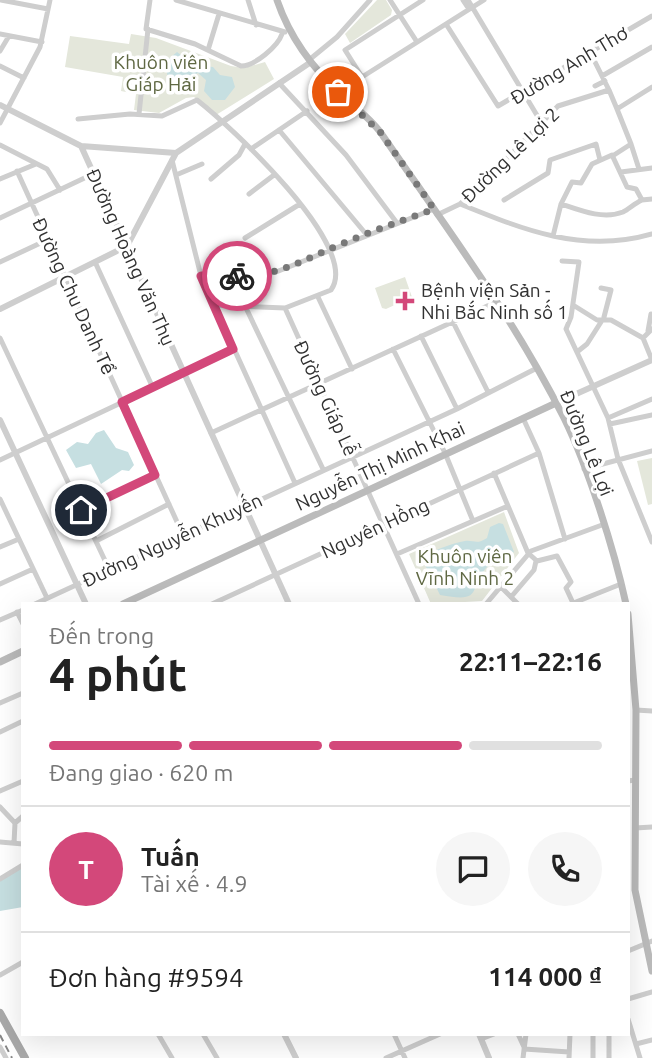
<!DOCTYPE html>
<html lang="vi">
<head>
<meta charset="utf-8">
<style>
  body { margin:0; font-family:Ubuntu,sans-serif; background:#f6f6f6; color:#222; height:100vh; display:flex; flex-direction:column; font-size:26px; white-space:nowrap }
  * { box-sizing:border-box; margin:0 }
  p { font-size:23px; color:#767676 }
  .icon { flex:none; width:38px; height:38px; fill:none; stroke:currentColor; stroke-width:2; stroke-linecap:round; stroke-linejoin:round }
  .map { position:relative; flex:1; overflow:hidden }
  .drawer { position:absolute; left:21px; top:602px; width:609px; height:434px; display:flex; flex-direction:column; background:#fff; border-radius:0px; box-shadow:0 7px 28px #0002 }
  .drawer>* { flex:none }
  .pin { position:absolute; display:grid; place-items:center; width:60px; height:60px; color:#fff; margin:-30px; border:4px solid #fff; border-radius:50%; box-shadow:0 2px 7px #0007 }
  .courier { position:absolute; display:grid; place-items:center; width:70px; height:70px; margin:-35px; border:5px solid #d3487a; border-radius:50%; background:#fff; color:#222; box-shadow:0 2px 9px #0007 }
  .head em { font-style:normal; font-weight:600 }
  .head div { display:flex; flex-direction:column-reverse }
  .head { display:flex; align-items:center; justify-content:space-between; height:119px; padding:0 28px }
  h1 { font-size:46px; font-weight:600; line-height:52px }
  .bar { display:grid; grid-template-columns:repeat(4,1fr); gap:10px 7px; align-content:center; height:84px; padding:0 28px }
  .bar i { height:9px; border-radius:5px; background:#e0e0e0 }
  .bar .selected { background:#d3487a }
  .bar p { grid-column:span 4 }
  .line { display:flex; align-items:center; gap:18px; padding:0 28px; border-top:2px solid #e0e0e0 }
  .line div { flex:1 }
  .round { display:grid; place-items:center; flex:none; width:74px; height:74px; border-radius:37px; background:#f6f6f6 }
  .map>svg:first-child { display:block }
</style>
</head>
<body>
<div class="map">
<svg width="652" height="1058" viewBox="0 0 652 1058">
  <rect width="100%" height="100%" fill="#fff"/>
  <path fill="#e4e7db" d="M377 0H386L392 10 391 15 350 43 345 34Z
    M131 34 156 38 231 66 244 68 265 62 274 79 216 115 194 97 186 98 159 113 134 110 136 94 121 91 123 77 65 67 70 36 129 44Z
    M405 277 412 297 386 309 382 308 375 288Z
    M652 458V504L648 505 637 461Z
    M504 512 519 553 482 601 431 604 409 554Z"/>
  <path fill="#c6dfe1" d="M177 52 195 65 213 67 220 75 232 77 235 87 225 100H212L204 91 206 80 198 73 182 80H169L164 63Z
    M104 430 116 448 128 452 134 465 129 471 122 470 101 484 91 464 76 468 66 450 77 442 88 444 96 433Z
    M499 523 503 524 514 552C507 557 496 559 489 565 466 587 487 604 440 595L424 563 426 554C439 549 452 543 465 541 474 540 477 545 487 538L490 527Z
    M23 867V907L0 911V881Z"/>
  <g fill="none" stroke-linecap="round" stroke-linejoin="round">
    <path stroke="#cecece" stroke-width="5" d="M1 0 48 9
      M150 0 146 29 195 44 241 66C255 66 278 46 282 34
      M176 0 285 32
      M248 0 256 25
      M390 0 417 42
      M463 0 469 9
      M468 0 541 122
      M446 24 498 106 652 16
      M0 34 42 42
      M208 50 219 14
      M0 51 9 36
      M590 52 602 76 652 47
      M309 60 337 37 370 0
      M0 66 24 78
      M362 77 345 50 423 0
      M279 83 346 155 397 223
      M595 86 605 81
      M609 90 617 109 652 87
      M341 95 362 77 484 0
      M139 114 148 29
      M78 119 130 114 162 116 197 100C229 125 362 247 331 290L285 308 213 305
      M0 123 40 47 50 0
      M279 130 366 234
      M631 144 639 169
      M0 145 47 169 60 190
      M251 149 307 111
      M614 155 631 144 617 109
      M172 160 201 276 295 483
      M17 171 183 535
      M621 172 652 168
      M176 175 202 164
      M0 179 36 164
      M211 179 239 155 245 144
      M249 194 274 175
      M504 200 548 173 550 160 596 144 600 160
      M460 204C524 230 583 254 652 234
      M561 204C579 210 603 220 623 212 629 209 635 203 642 200
      M437 215 460 204 473 193 558 106 609 90 602 76
      M0 218 93 174
      M553 236 561 204 572 182 581 183 592 164 612 155 627 187 636 189 642 200 652 199
      M245 238 300 204
      M562 261 579 262 571 317 566 329 608 418 618 459 652 542
      M0 262 47 240
      M95 262 153 388
      M201 276 249 277 276 272 434 209
      M601 288 611 290 604 317
      M318 297 352 369
      M573 305 597 320H611L643 338
      M246 308 323 469
      M285 308 419 604
      M453 322 488 392
      M648 331 651 314
      M421 336 457 409
      M0 338 109 569
      M393 349 445 453 473 521
      M577 352 587 344 601 322
      M652 360 643 338 652 329
      M523 418 539 453 565 539
      M608 418 652 399
      M610 424 652 415
      M211 433 496 302
      M0 460 233 350
      M584 469 652 451
      M494 473 528 553 537 561 557 556 571 582 566 588 573 603
      M0 499 47 598
      M81 510 155 475
      M96 541 169 504
      M0 547 19 539
      M397 554 508 506
      M0 584 33 569
      M501 587 518 604
      M511 597 534 570 536 561
      M35 604 457 409 537 368
      M212 604 539 453
      M486 604 531 551 602 525
      M571 604 621 584
      M17 612 23 624
      M0 620 23 610
      M0 703 23 693
      M636 710 652 711
      M0 732 23 721
      M628 781 635 780
      M0 791 23 781
      M0 807 15 823
      M635 828 652 827
      M0 842 23 844
      M14 843 15 823 23 816
      M0 879 23 865
      M628 951 652 941
      M0 975 23 962
      M628 999 652 992
      M628 1019 640 1058
      M158 1034 172 1058
      M203 1034 217 1058
      M394 1034 405 1058
      M518 1034 524 1047
      M481 1039 494 1034
      M636 1044 652 1040
      M0 1047 6 1058
      M524 1049 569 1052
      M386 1058 440 1034
      M523 1058 526 1034
      M569 1058 570 1034
      M593 1058V1034
      M609 1058V1035"/>
    <path stroke="#cecece" stroke-width="6" d="M0 105 81 146 289 604
      M81 146 176 153
      M0 309 127 246 176 153 311 62
      M556 403 652 360
      M0 420 86 604
      M284 1034 296 1058
      M479 1034 489 1058"/>
    <path stroke="#bbb" stroke-width="7" d="M277 0C290 38 312 68 342 95 355 108 373 120 383 136 446 227 514 318 564 418 588 467 614 549 626 604
      M123 604 556 403
      M628 614 636 710 635 890 652 971
      M0 662 23 651"/>
    <path stroke="#a9a9a9" stroke-width="8" d="M0 1013 25 1058"/>
    <path stroke="#868686" stroke-width="2" stroke-dasharray="7 5" stroke-linecap="butt" d="M0 1035 12 1058"/>
  </g>
  <g fill="none" stroke-linecap="round" stroke-linejoin="round">
    <path stroke="#797979" stroke-width="7" stroke-dasharray="0 12.6" d="M237 276C278 277 309 257 346 242 375 230 404 220 434 209L381 133 338 92"/>
    <path stroke="#d3487a" stroke-width="9" d="M81 510 155 475 122 402 233 349 201 276H237"/>
  </g>
  <path fill="#d3487a" stroke="#fff" stroke-width="2.5" d="M401.5 290.5h7v7h7v7h-7v7h-7v-7h-7v-7h7z"/>
  <g text-anchor="middle" dominant-baseline="central" stroke-width="7" stroke-linejoin="round" paint-order="stroke">
    <g font-size="19" fill="#5f6843" stroke="#fff">
      <text x="161" y="62">Khuôn viên<tspan x="161" dy="22">Giáp Hải</tspan></text>
      <text x="465" y="556">Khuôn viên<tspan x="465" dy="22">Vĩnh Ninh 2</tspan></text>
    </g>
    <g font-size="19" fill="#313131" stroke="#fff">
      <text transform="translate(569 65) rotate(-31)">Đường Anh Thơ</text>
      <text transform="translate(510 155) rotate(-44)">Đường Lê Lợi 2</text>
      <text transform="translate(131 257) rotate(66)">Đường Hoàng Văn Thụ</text>
      <text transform="translate(74 296) rotate(65)">Đường Chu Danh Tể</text>
      <text transform="translate(326 398) rotate(65)">Đường Giáp Lễ</text>
      <text transform="translate(587 443) rotate(68)">Đường Lê Lợi</text>
      <text transform="translate(380 466) rotate(-25)">Nguyễn Thị Minh Khai</text>
      <text transform="translate(375 528) rotate(-25)">Nguyên Hồng</text>
      <text transform="translate(172 540) rotate(-25)">Đường Nguyễn Khuyến</text>
    </g>
    <g font-size="19" fill="#313131" stroke="#fff" text-anchor="start">
      <text x="421" y="290">Bệnh viện Sản -<tspan x="421" dy="22">Nhi Bắc Ninh số 1</tspan></text>
    </g>
  </g>
</svg>
<div class="pin" style="left:338px;top:92px;background:#ea580c"><svg class="icon" aria-label="bag" viewBox="0 0 24 24"><path d="M5 8h14l-1 12H6zM9 8a3 3 0 0 1 6 0"/></svg></div>
<div class="pin" style="left:81px;top:510px;background:#1f2937"><svg class="icon" aria-label="home" viewBox="0 0 24 24"><path d="M3 11l9-7 9 7M6 9v11h12V9"/></svg></div>
<div class="courier" style="left:237px;top:276px"><svg class="icon" aria-label="bike" viewBox="0 0 24 24"><circle cx="6" cy="16" r="4"/><circle cx="18" cy="16" r="4"/><path d="M6 16l4-8h5l3 8M10 8l3 8H6M13 5h3"/></svg></div>
<section class="drawer">
<div class="head"><div><h1>4 phút</h1><p>Đến trong</p></div><em>22:11–22:16</em></div>
<div class="bar"><i class="selected"></i><i class="selected"></i><i class="selected"></i><i></i><p>Đang giao · 620 m</p></div>
<div class="line" style="height:126px"><b class="round" style="background:#d3487a;color:#fff">T</b><div><b>Tuấn</b><p>Tài xế · 4.9</p></div><a class="round"><svg class="icon" aria-label="chat" viewBox="0 0 24 24"><path d="M4 5h16v11H9l-5 4z"/></svg></a><a class="round"><svg class="icon" aria-label="phone" viewBox="0 0 24 24"><path d="M5 4h4l2 5-3 2q2 4 5 5l2-3 5 2v4C11 20 4 13 5 4z"/></svg></a></div>
<div class="line" style="height:91px"><div>Đơn hàng #9594</div><b>114 000 ₫</b></div>
</section>
</div>
</body>
</html>
